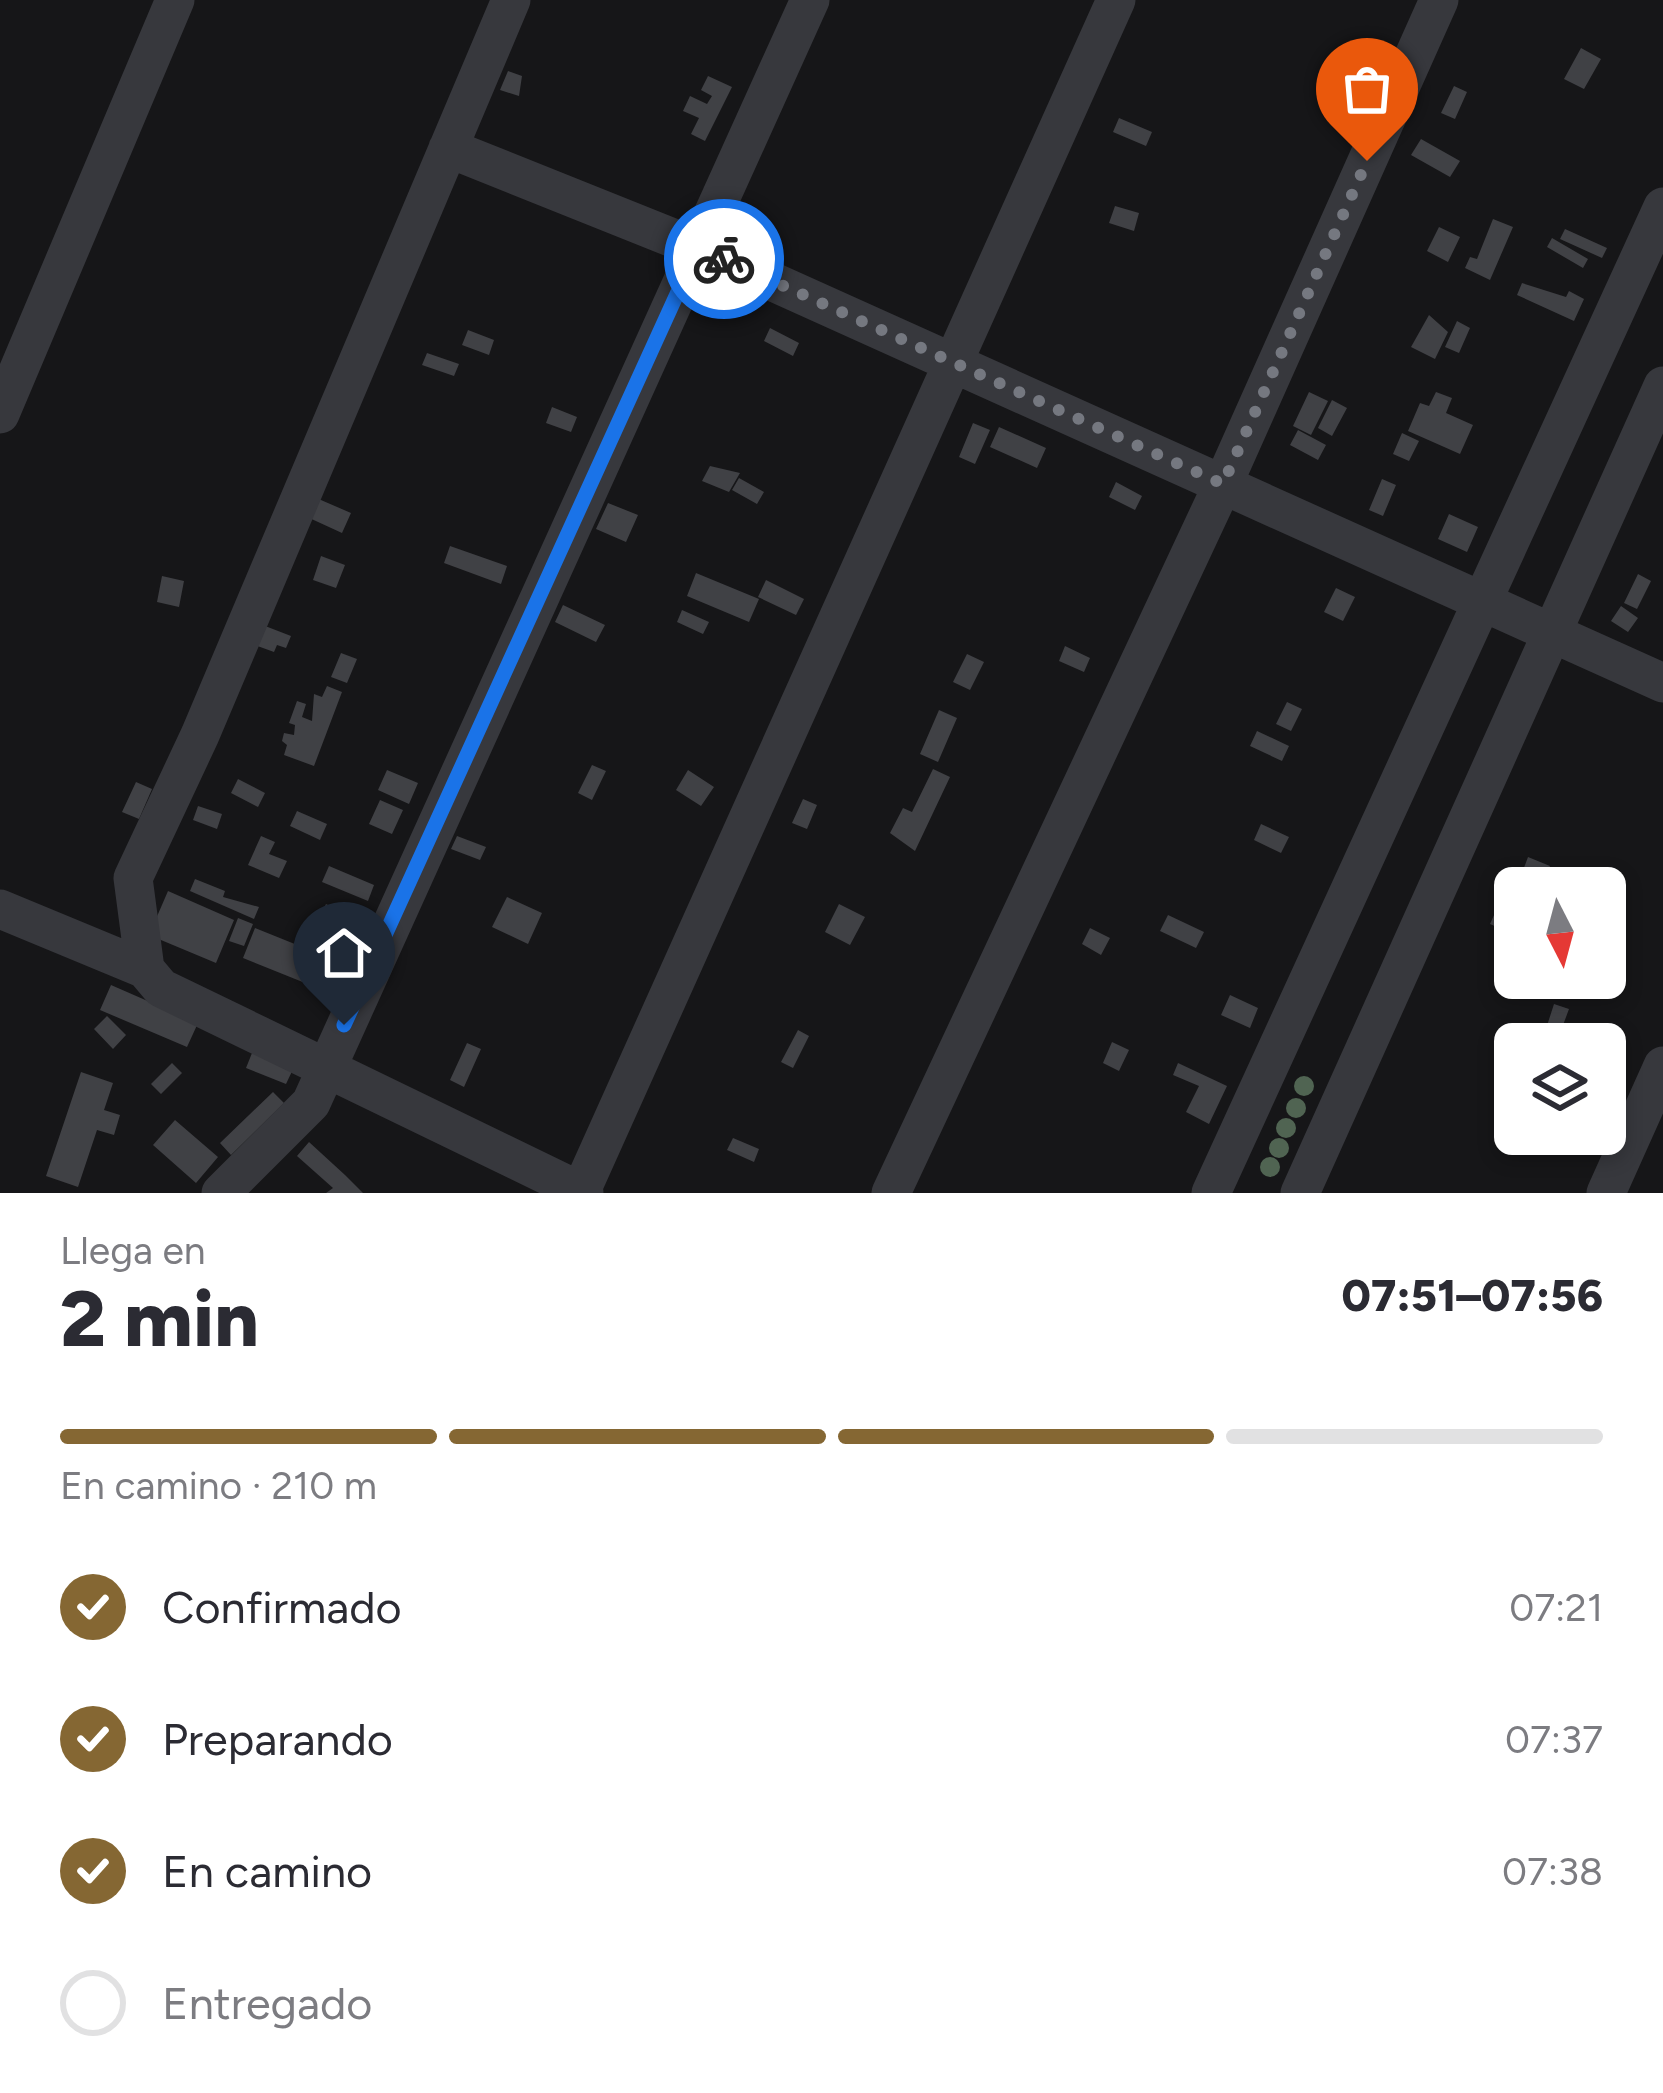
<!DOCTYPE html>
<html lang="es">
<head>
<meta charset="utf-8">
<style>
  body { margin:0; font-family:Figtree,sans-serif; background:#f7f7f7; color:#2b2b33; height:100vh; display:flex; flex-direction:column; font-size:45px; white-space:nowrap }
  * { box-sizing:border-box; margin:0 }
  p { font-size:39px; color:#7c7c81 }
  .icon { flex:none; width:66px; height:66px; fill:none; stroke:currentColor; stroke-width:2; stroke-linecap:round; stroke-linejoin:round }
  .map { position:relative; height:1193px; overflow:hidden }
  .panel { display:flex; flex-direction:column; background:#fff; flex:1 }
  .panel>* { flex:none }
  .needle { width:78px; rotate:174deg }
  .buttons { position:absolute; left:1494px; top:867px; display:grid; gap:24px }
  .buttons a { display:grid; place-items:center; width:132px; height:132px; border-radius:18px; background:#fff; box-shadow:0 6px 18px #0003; font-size:60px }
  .pin { position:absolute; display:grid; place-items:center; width:102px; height:102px; color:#fff; margin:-123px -51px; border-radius:50% 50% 50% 0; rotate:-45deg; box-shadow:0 0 12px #0007 }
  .pin .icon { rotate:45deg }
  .courier { position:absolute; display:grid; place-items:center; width:120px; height:120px; margin:-60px; border:9px solid #1a73e8; border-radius:50%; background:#fff; color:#222; box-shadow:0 3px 15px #0007 }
  .overview em { font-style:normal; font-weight:800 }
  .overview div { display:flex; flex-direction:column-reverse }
  .overview { display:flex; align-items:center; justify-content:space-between; height:204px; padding:0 60px }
  h1 { font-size:78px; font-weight:800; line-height:90px }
  .bar { display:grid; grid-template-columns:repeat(4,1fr); gap:18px 12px; align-content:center; height:144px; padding:0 60px }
  .bar i { height:15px; border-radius:9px; background:#e1e1e2 }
  .bar .on { background:#856733 }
  .bar p { grid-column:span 4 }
  ol { padding:0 60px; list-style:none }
  li { display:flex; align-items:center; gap:36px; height:132px }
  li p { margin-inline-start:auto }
  li .icon { padding:12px; border-radius:50%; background:#856733; color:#fff; stroke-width:4 }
  li:last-child { color:#7c7c81 }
  li i { width:66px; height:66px; border:6px solid #e1e1e2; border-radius:50% }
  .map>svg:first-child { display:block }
</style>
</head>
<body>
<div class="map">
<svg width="1663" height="1193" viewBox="0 0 1663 1193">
  <rect width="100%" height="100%" fill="#161618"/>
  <path fill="#404145" d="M1581 48 1601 59 1584 89 1564 79Z
    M508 71 522 76 519 96 500 90Z
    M708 76 732 87 705 141 691 134 699 118 683 111 690 96 707 104 712 96 701 90Z
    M1454 86 1467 92 1455 119 1441 113Z
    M1119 118 1152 132 1146 146 1113 132Z
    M1421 139 1460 161 1450 177 1411 155Z
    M1115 206 1139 213 1134 231 1109 223Z
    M1493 219 1513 227 1490 280 1465 268 1470 257 1477 259Z
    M1439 227 1460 237 1448 262 1427 251Z
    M1565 229 1607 248 1602 258 1560 239Z
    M1552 238 1588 259 1583 268 1547 247Z
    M1522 283 1566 297 1569 291 1584 299 1574 321 1517 295Z
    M1429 315 1448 332 1435 359 1411 347Z
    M1457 321 1470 328 1459 353 1445 347Z
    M770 328 799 343 793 356 764 341Z
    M468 330 494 340 489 355 462 345Z
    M427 353 459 364 454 376 422 365Z
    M1309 392 1328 401 1311 435 1293 426Z
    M1436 392 1452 398 1446 413 1473 425 1460 454 1408 431 1420 403 1429 406Z
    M1332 400 1347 408 1332 436 1318 428Z
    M552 407 577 417 571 432 546 423Z
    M973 423 990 430 975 464 959 457Z
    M999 427 1046 448 1037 468 990 447Z
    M1298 430 1326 445 1318 460 1290 445Z
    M1402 433 1419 441 1409 461 1393 454Z
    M710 466 740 473 729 492 702 481Z
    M739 478 764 492 757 504 732 490Z
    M1382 479 1396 485 1383 516 1369 510Z
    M1116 482 1142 496 1135 510 1109 497Z
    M314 497 351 513 342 533 305 516Z
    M608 503 638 515 626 542 596 529Z
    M1449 514 1478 527 1467 552 1438 539Z
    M450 546 507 566 501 584 444 563Z
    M321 556 345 565 336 588 313 580Z
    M696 573 759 599 749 622 687 596Z
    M1638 574 1651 581 1637 609 1624 603Z
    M162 576 184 581 179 607 157 602Z
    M766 580 804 599 796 615 758 597Z
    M1336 588 1355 597 1343 621 1324 612Z
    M563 605 605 625 596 642 555 622Z
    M1621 606 1638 618 1628 632 1611 621Z
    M682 610 709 622 703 634 677 622Z
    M260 624 291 636 286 648 277 645 274 652 252 644Z
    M1065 646 1090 658 1084 672 1059 661Z
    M341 653 357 659 347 683 331 677Z
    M967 654 984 662 970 690 953 682Z
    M327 686 342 692 314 766 284 755 287 745 282 741 284 733 294 735 295 725 289 723 297 701 306 704 302 717 312 721 314 694 322 697Z
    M1287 702 1302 709 1291 731 1276 724Z
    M939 710 957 718 938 762 920 754Z
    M1257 731 1289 746 1282 761 1250 746Z
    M592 765 606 771 592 800 578 793Z
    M933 769 950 777 915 851 890 833 903 808 912 812Z
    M387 770 418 783 409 804 378 790Z
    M688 770 714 787 701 806 676 790Z
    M238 779 265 793 258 807 231 793Z
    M136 782 152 789 139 819 122 812Z
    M803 799 817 805 807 829 792 823Z
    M380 800 403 810 392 834 369 824Z
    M198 806 222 814 217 829 193 820Z
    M297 811 327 824 320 840 290 826Z
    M1261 824 1289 837 1281 853 1254 840Z
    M261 836 275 842 269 854 287 861 279 878 248 865Z
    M457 836 486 847 480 860 451 849Z
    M1528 857 1550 866 1544 881 1522 873Z
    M329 866 374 885 368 901 322 882Z
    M195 879 225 891 223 897 259 907 254 919 190 891Z
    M168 891 234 920 216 963 149 935Z
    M507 897 542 913 528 944 492 927Z
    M326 904 360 919 351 937 317 922Z
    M839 904 865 917 850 945 825 932Z
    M1499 904 1515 911V935L1490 924Z
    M1168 915 1204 932 1196 948 1160 931Z
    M238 918 253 924 244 946 229 941Z
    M255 928 337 961 325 991 243 958Z
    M1090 928 1110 938 1101 955 1082 944Z
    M111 985 198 1023 187 1047 100 1010Z
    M1230 995 1258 1008 1250 1028 1221 1015Z
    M1554 1004 1569 1009 1556 1044H1551L1542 1041Z
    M107 1016 126 1035 113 1049 94 1029Z
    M798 1030 809 1036 793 1068 781 1062Z
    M1112 1042 1129 1050 1119 1071 1103 1063Z
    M467 1043 481 1049 464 1087 450 1080Z
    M254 1048 295 1065 286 1084 246 1068Z
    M172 1063 182 1073 161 1094 151 1084Z
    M1178 1063 1227 1086 1209 1124 1186 1112 1199 1086 1173 1075Z
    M81 1072 113 1083 104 1110 120 1115 114 1135 97 1130 78 1187 46 1176Z
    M273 1092 284 1103 231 1155 220 1143Z
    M175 1120 218 1157 196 1183 153 1145Z
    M733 1138 759 1149 754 1162 727 1150Z
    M309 1142 345 1175 363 1193H326L333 1188 297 1156Z"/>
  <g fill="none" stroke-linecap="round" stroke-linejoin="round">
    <path stroke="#37383d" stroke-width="39" d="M511 0 200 735 133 878 145 969 161 988 584 1193
      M448 148 698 248 1663 683
      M0 414 175 0
      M0 909 145 969
      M221 1193 311 1103 810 0
      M580 1193 1116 0
      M891 1193 1223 484 1439 0
      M1211 1193 1663 207
      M1300 1193 1663 386
      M1606 1193 1663 1066"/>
  </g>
  <g fill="#506452">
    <circle cx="1304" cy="1086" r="10"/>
    <circle cx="1296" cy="1108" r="10"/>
    <circle cx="1286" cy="1128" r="10"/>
    <circle cx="1279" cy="1148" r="10"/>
    <circle cx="1270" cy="1167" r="10"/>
  </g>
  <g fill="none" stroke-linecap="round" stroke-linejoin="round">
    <path stroke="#757880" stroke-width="12" stroke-dasharray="0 21.6" d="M724 259 1223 484 1367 161"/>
    <path stroke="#1a73e8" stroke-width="15" d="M344 1025 698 248 724 259"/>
  </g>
</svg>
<div class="buttons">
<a><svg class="needle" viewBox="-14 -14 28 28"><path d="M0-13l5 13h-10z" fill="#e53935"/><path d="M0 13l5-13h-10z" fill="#7c7c81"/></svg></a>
<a><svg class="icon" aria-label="layers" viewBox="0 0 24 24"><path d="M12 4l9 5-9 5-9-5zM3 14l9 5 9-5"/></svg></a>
</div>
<div class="pin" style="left:1367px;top:161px;background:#ea580c"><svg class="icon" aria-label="bag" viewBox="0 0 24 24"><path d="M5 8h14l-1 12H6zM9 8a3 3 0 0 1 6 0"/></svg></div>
<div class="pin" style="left:344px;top:1025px;background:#1f2937"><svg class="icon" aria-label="home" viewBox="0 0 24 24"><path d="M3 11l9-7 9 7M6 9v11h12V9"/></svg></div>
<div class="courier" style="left:724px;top:259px"><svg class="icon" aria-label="bike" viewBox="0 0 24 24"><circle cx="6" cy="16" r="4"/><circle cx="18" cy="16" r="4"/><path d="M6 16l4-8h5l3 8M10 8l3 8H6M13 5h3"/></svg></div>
</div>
<section class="panel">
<div class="overview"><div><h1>2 min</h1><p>Llega en</p></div><em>07:51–07:56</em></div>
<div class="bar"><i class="on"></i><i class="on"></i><i class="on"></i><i></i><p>En camino · 210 m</p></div>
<ol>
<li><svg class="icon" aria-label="check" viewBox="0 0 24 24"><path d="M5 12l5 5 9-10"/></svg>Confirmado<p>07:21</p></li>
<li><svg class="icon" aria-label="check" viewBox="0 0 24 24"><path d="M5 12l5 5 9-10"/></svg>Preparando<p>07:37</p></li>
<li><svg class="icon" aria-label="check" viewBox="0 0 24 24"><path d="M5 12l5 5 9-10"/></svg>En camino<p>07:38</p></li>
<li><i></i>Entregado</li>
</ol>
</section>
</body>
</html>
